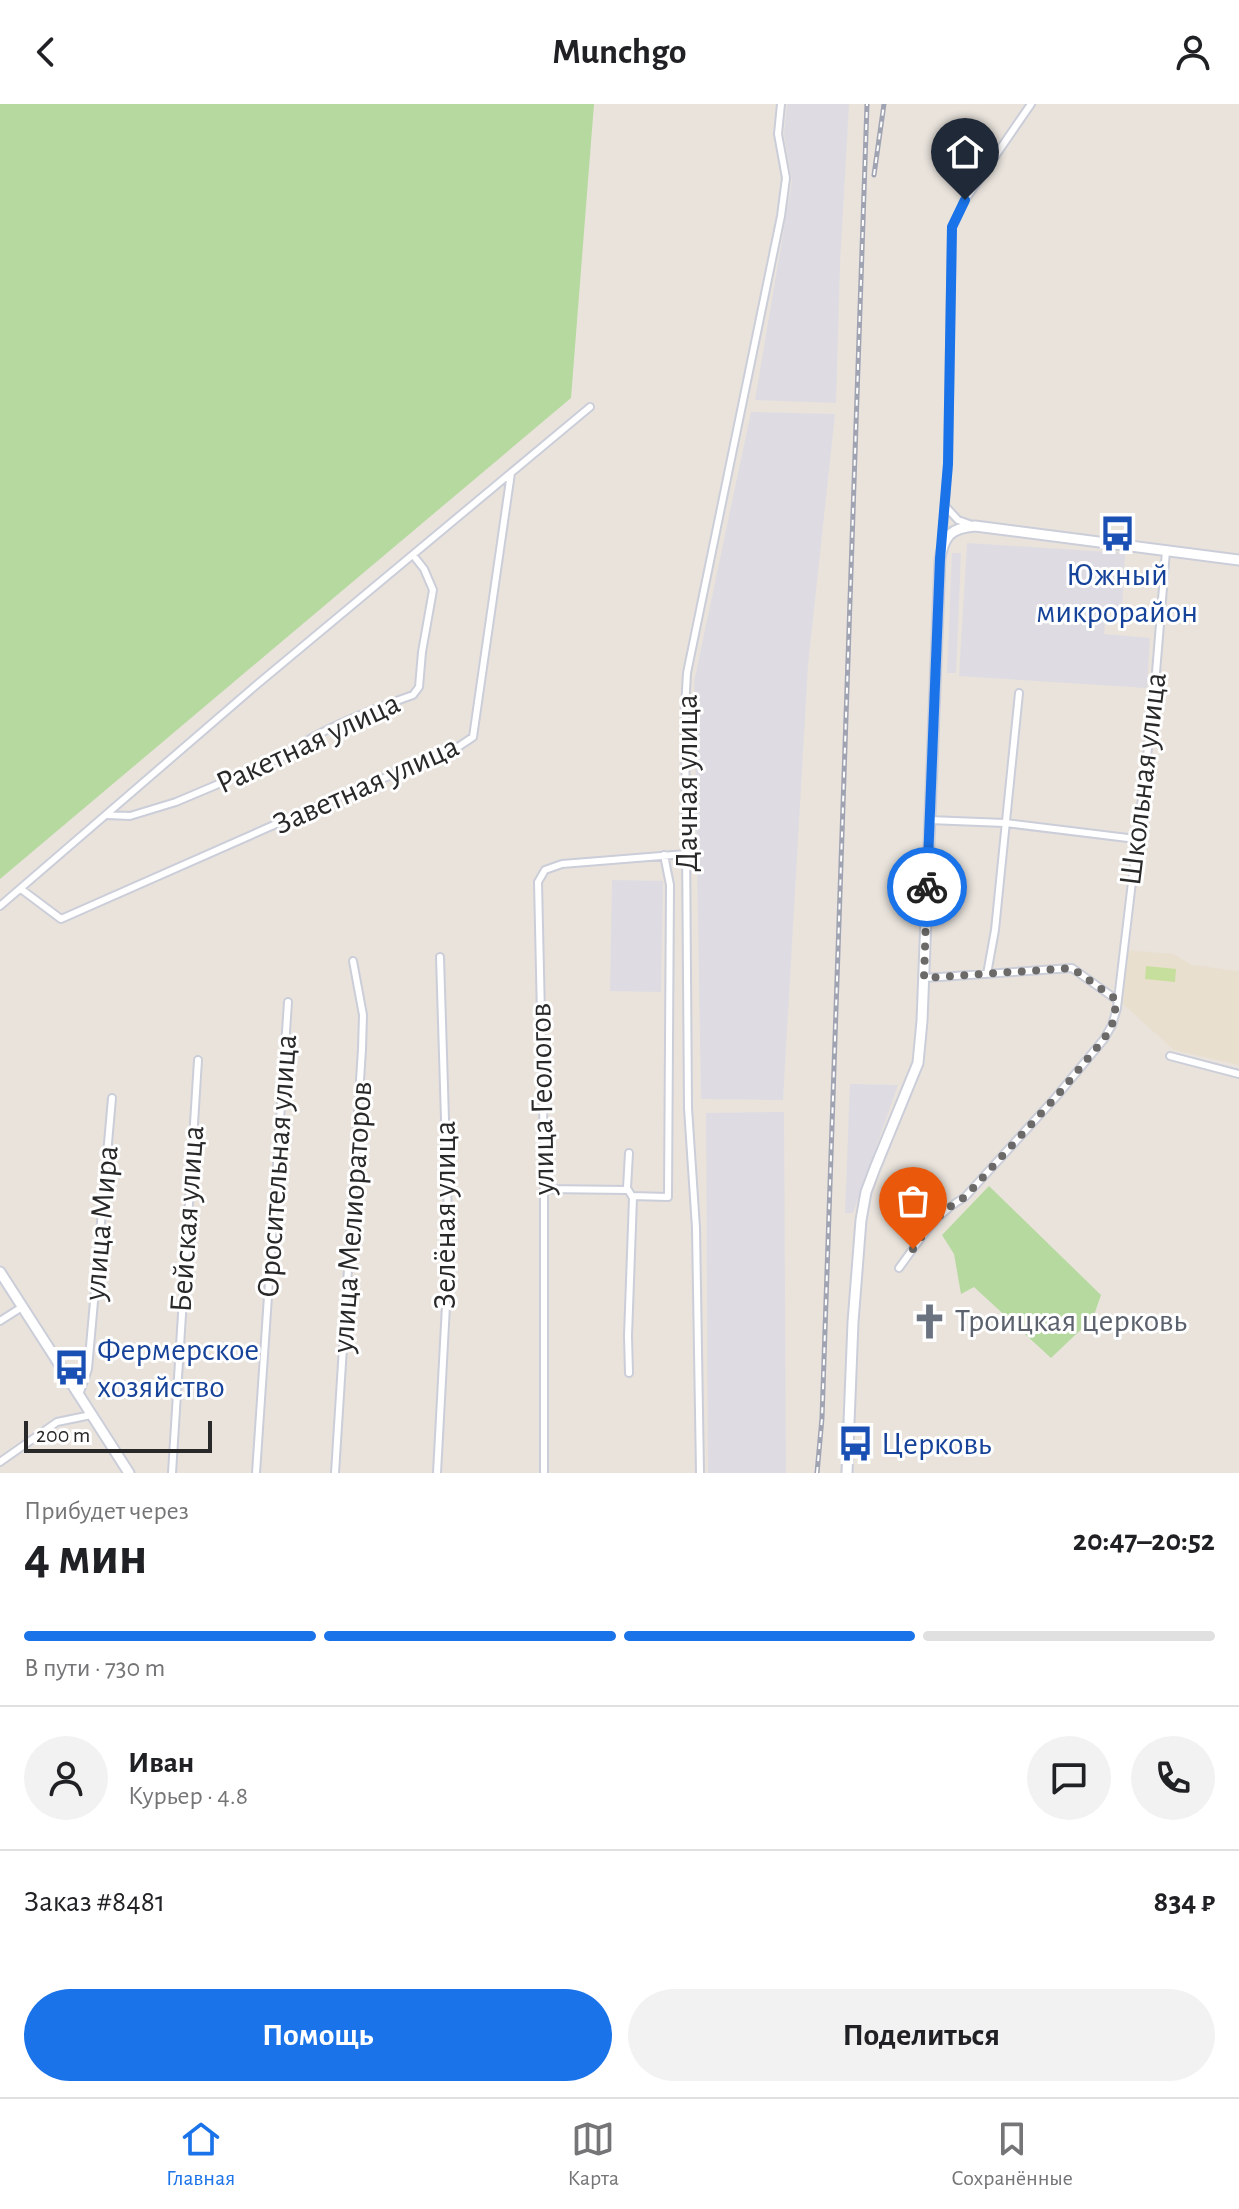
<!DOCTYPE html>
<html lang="ru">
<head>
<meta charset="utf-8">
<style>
  body { margin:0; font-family:"Alegreya Sans",sans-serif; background:#f2f2f2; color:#202124; height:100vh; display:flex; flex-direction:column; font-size:30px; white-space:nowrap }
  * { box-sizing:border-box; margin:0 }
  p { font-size:26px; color:#757577 }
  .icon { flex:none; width:44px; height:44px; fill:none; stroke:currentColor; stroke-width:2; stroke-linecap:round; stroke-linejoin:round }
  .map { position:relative; height:1369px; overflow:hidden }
  .side { display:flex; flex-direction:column; background:#fff; flex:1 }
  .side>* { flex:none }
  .scale { position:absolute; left:24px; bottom:20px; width:188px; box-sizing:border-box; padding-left:8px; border:4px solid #292929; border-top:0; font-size:22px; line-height:28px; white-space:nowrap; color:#292929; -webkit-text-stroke:6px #fff; paint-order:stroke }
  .pin { position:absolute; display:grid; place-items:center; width:68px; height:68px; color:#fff; margin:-82px -34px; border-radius:50% 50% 50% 0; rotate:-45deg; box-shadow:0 0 8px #0007 }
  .pin .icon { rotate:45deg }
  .courier { position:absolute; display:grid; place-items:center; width:80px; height:80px; margin:-40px; border:6px solid #1a73e8; border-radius:50%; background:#fff; color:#222; box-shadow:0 2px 10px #0007 }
  .head em { font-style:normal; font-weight:700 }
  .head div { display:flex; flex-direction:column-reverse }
  .head { display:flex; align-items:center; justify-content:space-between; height:136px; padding:0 24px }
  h1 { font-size:52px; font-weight:700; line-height:60px }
  .bar { display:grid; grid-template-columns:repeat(4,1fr); gap:12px 8px; align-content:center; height:96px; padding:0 24px }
  .bar i { height:10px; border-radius:6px; background:#e0e0e0 }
  .bar .current { background:#1a73e8 }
  .bar p { grid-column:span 4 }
  .line { display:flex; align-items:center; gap:20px; padding:0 24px; border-top:2px solid #e0e0e0 }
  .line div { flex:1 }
  .round { display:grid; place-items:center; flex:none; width:84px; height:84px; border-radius:42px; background:#f2f2f2 }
  .button { display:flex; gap:16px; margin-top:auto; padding:16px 24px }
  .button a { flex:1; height:92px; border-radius:48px; background:#1a73e8; color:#fff; font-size:32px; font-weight:700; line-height:92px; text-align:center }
  .button a+a { background:#f2f2f2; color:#202124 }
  header { display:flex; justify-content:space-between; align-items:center; height:104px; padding:0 24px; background:#fff; font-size:36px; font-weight:700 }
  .tab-bar { display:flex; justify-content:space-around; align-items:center; height:112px; border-top:2px solid #e0e0e0; background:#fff; font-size:22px; color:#757577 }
  .tab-bar a { display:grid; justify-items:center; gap:4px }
  .tab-bar .current { color:#1a73e8 }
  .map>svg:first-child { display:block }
</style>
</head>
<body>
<header><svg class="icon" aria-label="back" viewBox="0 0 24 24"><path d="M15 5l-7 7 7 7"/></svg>Munchgo<svg class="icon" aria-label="person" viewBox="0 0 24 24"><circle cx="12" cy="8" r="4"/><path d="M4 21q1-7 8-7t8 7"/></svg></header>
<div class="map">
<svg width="1239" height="1369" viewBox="0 0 1239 1369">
  <rect width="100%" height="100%" fill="#e9e3dc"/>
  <path fill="#dedce2" d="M787 0H849L840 160 836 299 755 296 792 77 784 30Z
    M751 308 835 310 808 561 783 996 701 995 694 578Z
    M967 439 1125 449 1122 507 1106 506 1104 530 1150 534 1147 584 959 572Z
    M952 449H961L956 569H947Z
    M612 776 663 777 661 888 610 887Z
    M850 980 898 981 853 1109H845Z
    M784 1008 786 1369H708L706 1009Z"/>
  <path fill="#e9dfce" d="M1127 846 1173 850 1192 861 1239 867V961L1174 946 1123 900Z"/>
  <path fill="#b6d99f" d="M0 0H594L571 294 0 775Z
    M989 1082 1101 1191 1093 1214 1051 1254 974 1183 961 1190 954 1150 942 1131Z"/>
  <path fill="#c6df9c" d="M1146 862 1176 865 1175 878 1145 875Z"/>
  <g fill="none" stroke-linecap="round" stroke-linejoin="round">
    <defs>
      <path id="street" d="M946 403 958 416 972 421
        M942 441 948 360 952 123 965 96 1031 0
        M107 711 130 712 176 698 287 651C312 628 379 603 413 591L419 583 422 548 433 486 424 465 413 451
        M929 716 1005 719 1136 735
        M21 785 61 815 308 706 458 643 473 633 511 369
        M0 802 254 583 590 303
        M987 870 995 826 1019 589
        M924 874 1072 864 1117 896
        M1170 952 1239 970
        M629 1049 627 1084 633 1094 628 1232 629 1269
        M544 1085 628 1086
        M632 1092 668 1093 670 781 664 751
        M899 1164C919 1137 935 1110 965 1093L1056 993 1104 935 1112 921 1117 904 1154 593 1166 447
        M0 1217 22 1203
        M79 1291 88 1265 112 994
        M0 1358 57 1318 91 1311
        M172 1369 198 956
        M256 1369 288 898
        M335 1369 362 945 363 911 353 857
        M437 1369 449 1146 440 853
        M544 1369V1046L538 778 545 766 562 760 686 750
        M700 1369 696 1124 688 1004 685 604 687 569 781 112 786 74 778 30 781 0"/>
      <path id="secondary" d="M0 1168 129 1369
        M847 1369 853 1218 861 1116 866 1088 875 1064 918 959 922 917 940 455C944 431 951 424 975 422L1239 456"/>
    </defs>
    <use href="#street" stroke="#cbced9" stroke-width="10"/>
    <use href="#secondary" stroke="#cbced9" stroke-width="13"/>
    <use href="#street" stroke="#fff" stroke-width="6"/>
    <use href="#secondary" stroke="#fff" stroke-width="9"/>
    <defs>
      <path id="rail" d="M874 71 884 0
        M817 1369 822 1314 867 0"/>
    </defs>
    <use href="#rail" stroke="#a0a3b1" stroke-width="5"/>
    <use href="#rail" stroke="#fff" stroke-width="2" stroke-dasharray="6" stroke-linecap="butt"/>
  </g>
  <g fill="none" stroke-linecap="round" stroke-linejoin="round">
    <path stroke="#6c6a68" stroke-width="8" stroke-dasharray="0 14.4" d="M913 1145C927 1123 942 1106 965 1093L1056 993 1104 935 1112 921 1117 896 1072 864 924 874 927 783"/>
    <path stroke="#1a73e8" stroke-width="10" d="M927 783 940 455 948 360 952 123 965 96"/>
  </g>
  <defs>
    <symbol id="bus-bare" viewBox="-9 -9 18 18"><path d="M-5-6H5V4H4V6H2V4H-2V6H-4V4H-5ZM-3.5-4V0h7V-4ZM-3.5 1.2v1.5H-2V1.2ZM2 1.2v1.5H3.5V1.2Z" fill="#1a4fb4" stroke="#fff" stroke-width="2.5" paint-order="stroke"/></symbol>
    <symbol id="church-bare" viewBox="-9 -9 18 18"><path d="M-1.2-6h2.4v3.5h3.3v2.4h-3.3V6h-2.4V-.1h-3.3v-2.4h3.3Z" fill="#6b7280" stroke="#fff" stroke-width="2.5" paint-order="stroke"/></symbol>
  </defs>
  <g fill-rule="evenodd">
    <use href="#bus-bare" x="1092" y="404" width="51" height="51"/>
    <use href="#church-bare" x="904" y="1192" width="51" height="51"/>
    <use href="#bus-bare" x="46" y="1238" width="51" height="51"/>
    <use href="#bus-bare" x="830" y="1314" width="51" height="51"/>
  </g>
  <g text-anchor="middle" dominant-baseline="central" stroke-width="6" stroke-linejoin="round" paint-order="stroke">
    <g font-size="32" fill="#164399" stroke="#fff" text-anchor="start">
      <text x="1117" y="471" text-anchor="middle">Южный<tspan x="1117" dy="37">микрорайон</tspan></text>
      <text x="97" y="1246">Фермерское<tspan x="97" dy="37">хозяйство</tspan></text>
      <text x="881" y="1340">Церковь</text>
    </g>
    <g font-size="32" fill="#292929" stroke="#fff">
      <text transform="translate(308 639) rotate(-25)">Ракетная улица</text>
      <text transform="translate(1143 675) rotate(-83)">Школьная улица</text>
      <text transform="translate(687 679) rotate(-90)">Дачная улица</text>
      <text transform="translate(366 681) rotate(-24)">Заветная улица</text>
      <text transform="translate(542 995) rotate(-91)">улица Геологов</text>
      <text transform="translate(277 1062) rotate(-86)">Оросительная улица</text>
      <text transform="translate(445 1111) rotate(-90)">Зелёная улица</text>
      <text transform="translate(352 1113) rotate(-86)">улица Мелиораторов</text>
      <text transform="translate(187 1115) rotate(-86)">Бейская улица</text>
      <text transform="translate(101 1119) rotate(-85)">улица Мира</text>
    </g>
    <g font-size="32" fill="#5b616d" stroke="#fff" text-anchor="start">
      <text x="955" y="1217">Троицкая церковь</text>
    </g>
  </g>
</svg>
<div class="scale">200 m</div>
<div class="pin" style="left:913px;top:1145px;background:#ea580c"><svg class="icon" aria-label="bag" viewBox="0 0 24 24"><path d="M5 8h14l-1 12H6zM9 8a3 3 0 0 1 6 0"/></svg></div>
<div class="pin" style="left:965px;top:96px;background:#1f2937"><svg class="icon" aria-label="home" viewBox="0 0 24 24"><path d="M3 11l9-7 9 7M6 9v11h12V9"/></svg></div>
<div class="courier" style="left:927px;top:783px"><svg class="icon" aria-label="bike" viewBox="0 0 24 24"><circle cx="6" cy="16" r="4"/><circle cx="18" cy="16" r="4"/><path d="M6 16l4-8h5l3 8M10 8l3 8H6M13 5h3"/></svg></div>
</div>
<section class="side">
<div class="head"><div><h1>4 мин</h1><p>Прибудет через</p></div><em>20:47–20:52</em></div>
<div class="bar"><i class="current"></i><i class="current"></i><i class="current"></i><i></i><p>В пути · 730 m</p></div>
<div class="line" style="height:144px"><a class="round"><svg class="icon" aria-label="person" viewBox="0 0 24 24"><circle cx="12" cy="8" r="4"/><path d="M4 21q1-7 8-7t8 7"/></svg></a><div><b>Иван</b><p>Курьер · 4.8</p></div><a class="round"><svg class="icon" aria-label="chat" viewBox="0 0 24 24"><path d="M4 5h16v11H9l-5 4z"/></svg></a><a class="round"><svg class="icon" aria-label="phone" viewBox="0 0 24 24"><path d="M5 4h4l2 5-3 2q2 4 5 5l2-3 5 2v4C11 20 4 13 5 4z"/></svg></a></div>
<div class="line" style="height:104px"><div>Заказ #8481</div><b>834 ₽</b></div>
<div class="button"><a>Помощь</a><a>Поделиться</a></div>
</section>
<nav class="tab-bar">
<a class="current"><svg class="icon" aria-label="home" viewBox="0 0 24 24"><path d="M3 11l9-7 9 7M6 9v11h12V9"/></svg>Главная</a>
<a><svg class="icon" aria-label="map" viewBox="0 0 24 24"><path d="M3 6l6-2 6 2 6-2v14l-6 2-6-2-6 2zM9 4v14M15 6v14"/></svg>Карта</a>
<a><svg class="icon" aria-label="saved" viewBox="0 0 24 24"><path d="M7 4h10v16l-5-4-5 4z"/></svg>Сохранённые</a>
</nav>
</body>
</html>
